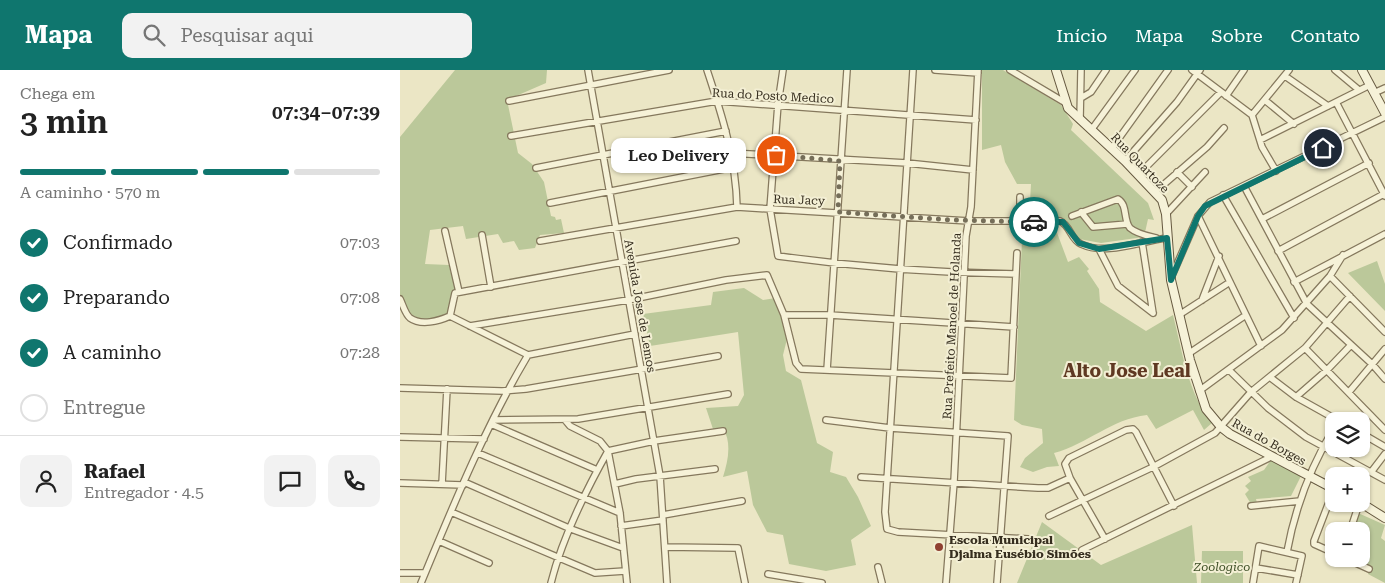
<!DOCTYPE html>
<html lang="pt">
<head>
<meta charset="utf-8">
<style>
  body { margin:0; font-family:"Roboto Serif",serif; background:#f2f2f2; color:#222; height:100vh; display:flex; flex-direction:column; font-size:19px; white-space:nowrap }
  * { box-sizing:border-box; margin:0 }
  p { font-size:16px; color:#767676 }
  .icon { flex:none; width:28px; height:28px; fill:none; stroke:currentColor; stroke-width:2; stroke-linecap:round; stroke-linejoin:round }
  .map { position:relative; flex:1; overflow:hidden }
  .details { display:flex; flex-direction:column; background:#fff; width:400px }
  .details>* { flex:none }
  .buttons { position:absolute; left:925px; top:342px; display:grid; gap:10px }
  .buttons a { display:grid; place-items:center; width:45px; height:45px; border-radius:10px; background:#fff; box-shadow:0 1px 4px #0004; font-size:25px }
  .pin { position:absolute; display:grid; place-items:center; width:42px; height:42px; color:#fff; margin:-21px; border:2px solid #fff; border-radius:50%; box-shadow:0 1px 5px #0007 }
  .courier { position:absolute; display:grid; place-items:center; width:50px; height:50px; margin:-25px; border:4px solid #0f766e; border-radius:50%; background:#fff; color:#222; box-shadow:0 1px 6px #0007 }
  .bubble { position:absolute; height:35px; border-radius:10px; background:#fff; box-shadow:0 1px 4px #0004; font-size:16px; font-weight:600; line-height:35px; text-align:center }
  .summary em { font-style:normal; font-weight:600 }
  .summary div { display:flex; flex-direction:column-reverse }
  .summary { display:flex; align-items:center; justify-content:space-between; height:85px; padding:0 20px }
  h1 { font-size:32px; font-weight:600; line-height:38px }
  .bar { display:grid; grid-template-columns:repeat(4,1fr); gap:8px 5px; align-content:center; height:60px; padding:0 20px }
  .bar i { height:6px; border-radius:4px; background:#e0e0e0 }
  .bar .selected { background:#0f766e }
  .bar p { grid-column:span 4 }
  .line { display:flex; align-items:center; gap:12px; padding:0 20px; border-top:1px solid #e0e0e0 }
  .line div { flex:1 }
  .round { display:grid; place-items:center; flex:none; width:52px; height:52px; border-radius:10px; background:#f2f2f2 }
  ol { padding:0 20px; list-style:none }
  li { display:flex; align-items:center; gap:15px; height:55px }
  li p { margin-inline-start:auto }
  li .icon { padding:5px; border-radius:50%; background:#0f766e; color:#fff; stroke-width:4 }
  li:last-child { color:#767676 }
  li i { width:28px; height:28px; border:2px solid #e0e0e0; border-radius:50% }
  header { display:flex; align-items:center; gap:30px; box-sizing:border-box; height:70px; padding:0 25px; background:#0f766e; color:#fff }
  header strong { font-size:24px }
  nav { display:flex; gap:28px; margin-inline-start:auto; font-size:18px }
  .search { width:350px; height:45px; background:#f2f2f2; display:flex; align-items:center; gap:12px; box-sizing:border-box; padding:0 18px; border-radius:10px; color:#767676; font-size:19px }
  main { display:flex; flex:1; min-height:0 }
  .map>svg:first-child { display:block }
</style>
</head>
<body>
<header>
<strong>Mapa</strong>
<div class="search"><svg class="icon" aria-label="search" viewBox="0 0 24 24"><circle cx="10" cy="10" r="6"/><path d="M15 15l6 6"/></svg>Pesquisar aqui</div>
<nav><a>Início</a><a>Mapa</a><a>Sobre</a><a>Contato</a></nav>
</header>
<main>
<section class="details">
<div class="summary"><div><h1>3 min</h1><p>Chega em</p></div><em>07:34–07:39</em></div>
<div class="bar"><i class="selected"></i><i class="selected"></i><i class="selected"></i><i></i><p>A caminho · 570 m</p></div>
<ol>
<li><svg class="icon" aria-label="check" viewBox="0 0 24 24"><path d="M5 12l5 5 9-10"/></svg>Confirmado<p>07:03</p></li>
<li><svg class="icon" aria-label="check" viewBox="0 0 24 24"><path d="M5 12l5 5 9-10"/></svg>Preparando<p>07:08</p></li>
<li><svg class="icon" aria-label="check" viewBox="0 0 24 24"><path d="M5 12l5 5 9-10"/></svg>A caminho<p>07:28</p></li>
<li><i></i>Entregue</li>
</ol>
<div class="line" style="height:90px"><a class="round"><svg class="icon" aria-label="person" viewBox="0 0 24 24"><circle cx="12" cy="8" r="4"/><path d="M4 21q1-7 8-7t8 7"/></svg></a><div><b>Rafael</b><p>Entregador · 4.5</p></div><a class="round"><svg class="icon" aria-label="chat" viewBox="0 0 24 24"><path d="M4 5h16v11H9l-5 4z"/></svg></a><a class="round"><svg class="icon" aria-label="phone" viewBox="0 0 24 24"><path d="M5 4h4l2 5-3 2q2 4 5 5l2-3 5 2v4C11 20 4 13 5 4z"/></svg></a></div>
</section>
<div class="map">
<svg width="985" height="513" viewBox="0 0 985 513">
  <rect width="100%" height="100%" fill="#ebe6c5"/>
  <path fill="#bbc89a" d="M55 0H147L146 13 107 30 118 83 132 94 144 112 151 146 155 147 156 150 161 149 164 163 140 165 135 178 119 180 114 171 103 173 98 164 66 169 63 156 30 160 25 194 49 195 55 219 48 244C18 254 12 252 0 224V67Z
    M582 0H603L661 35 673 54 671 60 748 133 754 150 748 149 744 167 701 173 679 169 666 150 657 148 655 140 644 134 630 132 631 114H617L605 92 601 75 582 80Z
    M656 160 668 192 679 187 689 199 687 201 699 219 700 232 746 261 773 245C782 280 788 324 812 353L804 360 793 340 756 359 747 345C711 349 688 374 654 383L659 396 647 397 633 402 620 397 625 388 643 373 642 359 622 355 614 350 622 170Z
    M977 191 985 214V241L948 203Z
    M344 218 363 230 376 228 388 265 383 285 386 301 401 310 417 373 433 382 430 402 446 407 458 427 471 456 451 470 456 495 426 501 389 494 383 465 367 462 353 435 347 401 323 407C328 391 332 373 323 358L313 359 306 338 338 336 344 325 338 262 250 276 243 244 311 235 313 222Z
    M871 390 901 406 891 426 856 429 857 433 851 434 845 424 849 420 845 416 851 411 848 407 864 400Z
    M958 443 985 455 981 468 985 471V513L968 504 971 498 952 489H961V461H952Z
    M642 452 701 495 792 455 797 513H617Z
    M802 481H843V513H801Z"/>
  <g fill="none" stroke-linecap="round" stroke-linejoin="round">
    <defs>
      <path id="street" d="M188 0 260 406 267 513
        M307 0C322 45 336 89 337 137
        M383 0 378 34 370 139 378 186C457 197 537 203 616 204
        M513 0 485 442 487 459 498 462 628 469
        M535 0 578 3
        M610 0 664 32
        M792 0 852 45 862 77 876 101
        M935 0 959 20
        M885 6 928 36
        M974 23 985 18
        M826 26 844 0
        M681 28 691 22 706 0
        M109 31 269 0
        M866 31 894 54
        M936 32 985 126
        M852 45 889 0
        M680 50 681 0
        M692 59 735 0
        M111 66 317 31 576 50
        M860 70 970 15
        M712 78 768 0
        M331 83 507 93 573 100
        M725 91 777 32 800 0
        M136 98 326 61
        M777 102 792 117
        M738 105 821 22
        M844 116 907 234 972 294 985 309
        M755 122 807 77 824 58
        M823 125 894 248
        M620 127V153
        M150 133 334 97
        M681 142 693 157 727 154
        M766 144 805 102
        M672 146 718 129C728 135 723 150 730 158 737 164 748 166 756 168
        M798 146 861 276
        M862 149 969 93
        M45 161 59 222
        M82 165 91 217
        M140 171 337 137 569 151H660C670 155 671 170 681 174 706 186 740 171 767 168
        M742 172 753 243
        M699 179 718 216 753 243
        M878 181 984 124
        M930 206 985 262
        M771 208 798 146 810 132 985 47
        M894 212 985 164
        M0 229C3 235 5 244 10 248 21 256 39 251 50 246
        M802 230 819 186
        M384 245H430L614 257
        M779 245 830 212
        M50 246 55 223 336 171
        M50 246 128 285
        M70 256 228 230 326 210 367 205 384 245 396 293 401 299 611 308 617 183
        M905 278 985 360
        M788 284 846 245
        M128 285 235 264
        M427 300 447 0
        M829 300 868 338 906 367 985 410
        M871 308 896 327 939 351
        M0 318 102 321 126 319 318 286
        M799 321 882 260 930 206 943 185
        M949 322 985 279
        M896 327 927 300 951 275
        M93 350 178 349 328 324
        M165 350 170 356 200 371 208 381 220 443 227 513
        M426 350 490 358 608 366 597 513
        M91 354 197 400
        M961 363 985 377
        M0 367 84 369
        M208 381 254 371 323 361
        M78 383 220 443
        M972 401 985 384
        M461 407 638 418H648L670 408
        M64 412 171 459 223 478
        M0 413 63 415
        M42 414 47 319
        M215 414 236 409 315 399
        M934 419 914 471V474L934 483
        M851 436 900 431
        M51 442 195 503 225 501
        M263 445 342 431
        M649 446 753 397 815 363 851 322 905 278 950 226
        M221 456 263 450
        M950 461 959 434
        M705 469 670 408 665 394 669 388 726 360 733 359 736 362 774 436
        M39 471 89 493
        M265 477 338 478 345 513
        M682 480 871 387
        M887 482C895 438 911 396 934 358
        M947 489 969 499
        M478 497 482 513
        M856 498 898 505
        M0 503H25
        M368 504 422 513
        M21 513C53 436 85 357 128 285
        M151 513C162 468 185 422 208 381
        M546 513 554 412 566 166 571 137 578 0
        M853 513 859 476 902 486 896 513"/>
      <path id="secondary" d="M656 0 668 38 725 91 762 130 766 144 771 210 790 290 806 339 821 357 830 364 934 419
        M962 0 985 43
        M961 433 985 448"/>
    </defs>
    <use href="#street" stroke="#85785d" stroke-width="8"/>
    <use href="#secondary" stroke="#665940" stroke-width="10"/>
    <use href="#street" stroke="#f6f2d8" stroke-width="5.5"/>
    <use href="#secondary" stroke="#f6f2d8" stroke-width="8"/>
  </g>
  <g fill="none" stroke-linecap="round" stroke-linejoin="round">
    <path stroke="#756e59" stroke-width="5" stroke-dasharray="0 9" d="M376 85 440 91 438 142 552 150 634 152"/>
    <path stroke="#0f766e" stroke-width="6" d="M634 152H663L679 173 699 179 767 168 771 210 798 146 805 136 923 78"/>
  </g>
  <circle fill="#8f4031" stroke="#f3efd4" stroke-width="2" cx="539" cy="477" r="5"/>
  <g text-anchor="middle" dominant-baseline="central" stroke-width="4" stroke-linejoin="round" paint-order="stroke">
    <g font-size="12" fill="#362e1f" stroke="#f3efd4">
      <text transform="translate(373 26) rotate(3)">Rua do Posto Medico</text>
      <text transform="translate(740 93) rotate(46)">Rua Quartoze</text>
      <text transform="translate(399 130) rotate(2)">Rua Jacy</text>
      <text transform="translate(240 236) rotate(80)">Avenida Jose de Lemos</text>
      <text transform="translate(552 256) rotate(-87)">Rua Prefeito Manoel de Holanda</text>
      <text transform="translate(869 372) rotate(29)">Rua do Borges</text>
    </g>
    <g font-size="12" font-weight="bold" fill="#362e1f" stroke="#f3efd4" text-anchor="start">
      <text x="549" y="470">Escola Municipal<tspan x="549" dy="14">Djalma Eusébio Simões</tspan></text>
    </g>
    <g font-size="12" font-style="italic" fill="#405128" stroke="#f3efd4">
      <text x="822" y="497">Zoologico</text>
    </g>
    <g font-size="18" font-weight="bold" fill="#5f3922" stroke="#f3efd4">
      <text x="727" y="300">Alto Jose Leal</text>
    </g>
  </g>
</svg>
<div class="buttons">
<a><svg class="icon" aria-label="layers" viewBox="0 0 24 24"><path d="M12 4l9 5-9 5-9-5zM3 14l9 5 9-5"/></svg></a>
<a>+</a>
<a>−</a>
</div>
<div class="pin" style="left:376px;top:85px;background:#ea580c"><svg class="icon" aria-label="bag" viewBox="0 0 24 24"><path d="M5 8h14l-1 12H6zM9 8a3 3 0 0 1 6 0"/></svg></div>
<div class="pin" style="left:923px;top:78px;background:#1f2937"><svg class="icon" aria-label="home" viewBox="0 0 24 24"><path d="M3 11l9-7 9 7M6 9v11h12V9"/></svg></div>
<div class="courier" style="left:634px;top:152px"><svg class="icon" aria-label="car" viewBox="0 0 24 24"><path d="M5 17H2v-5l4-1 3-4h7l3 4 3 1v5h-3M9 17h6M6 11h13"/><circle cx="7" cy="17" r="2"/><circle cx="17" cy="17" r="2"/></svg></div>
<div class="bubble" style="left:211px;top:68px;width:135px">Leo Delivery</div>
</div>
</main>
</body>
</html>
